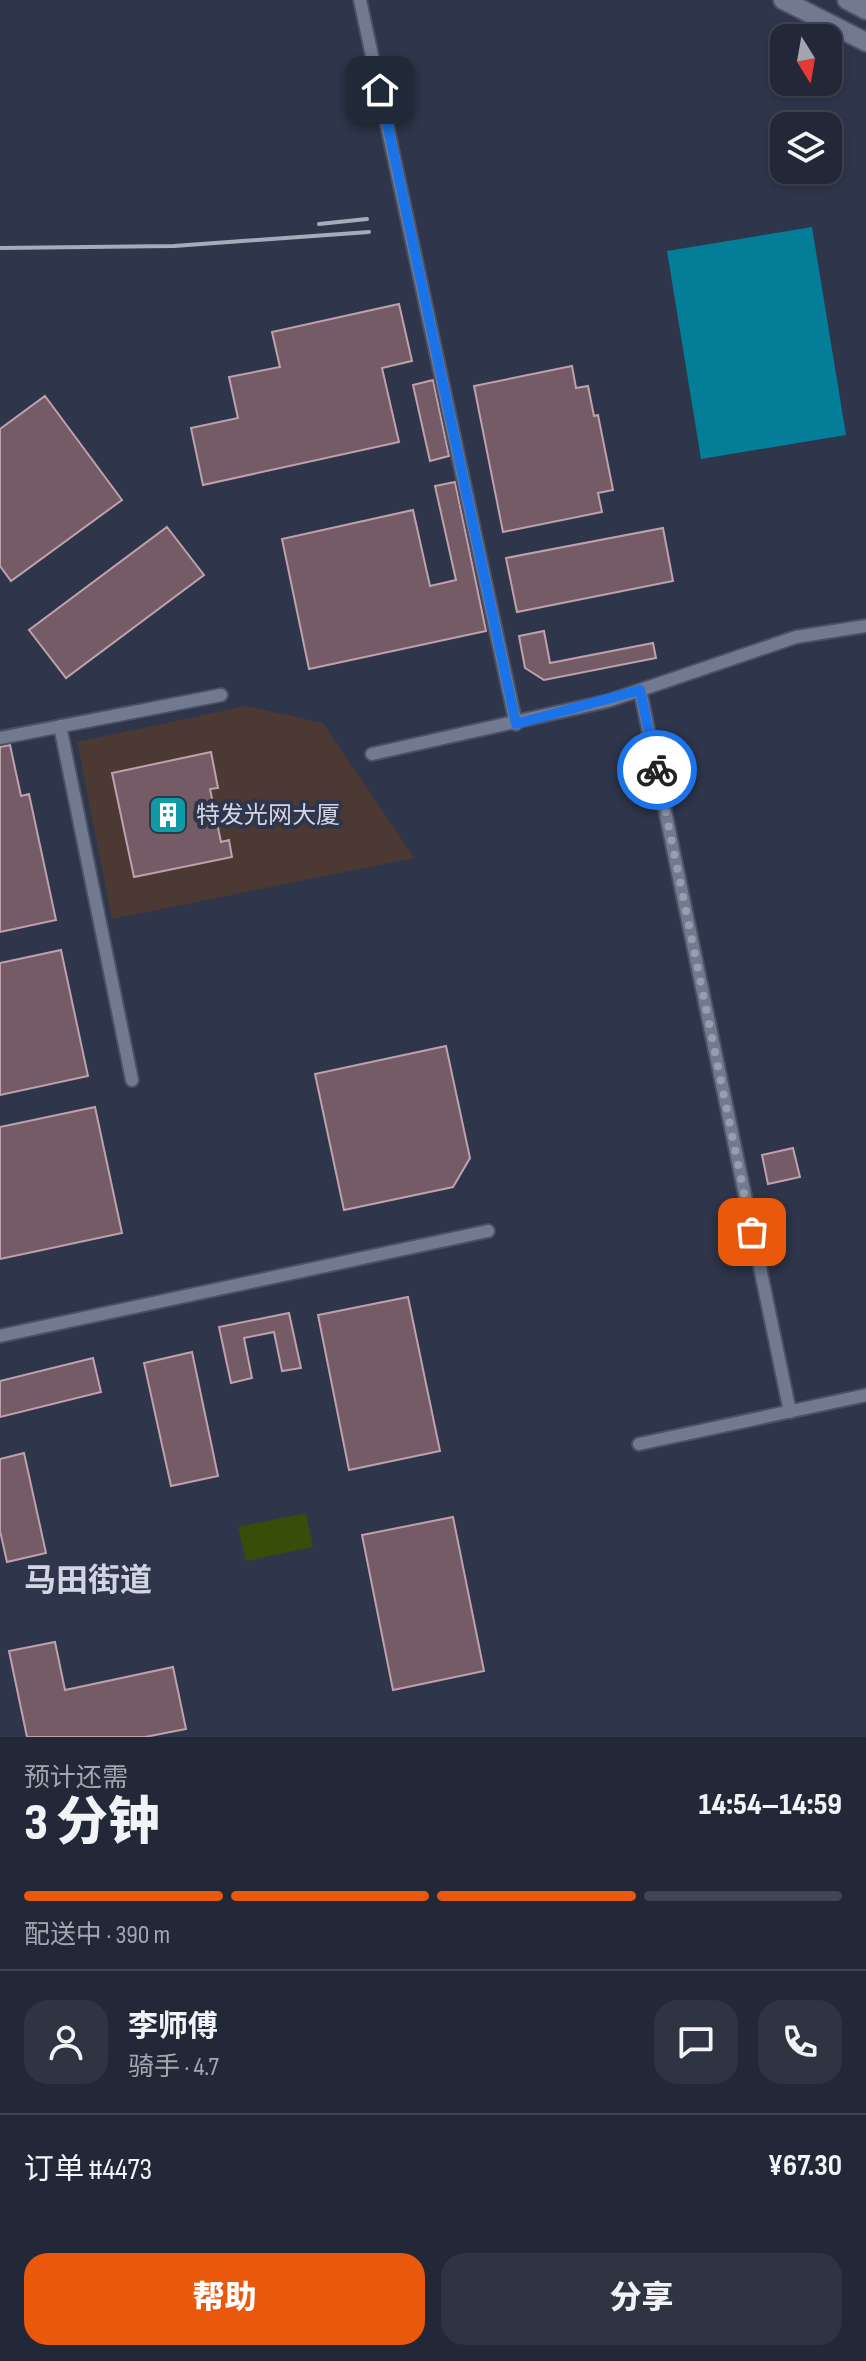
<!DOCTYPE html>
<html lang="zh">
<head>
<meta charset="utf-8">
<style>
  body { margin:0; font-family:"Sofia Sans Condensed","Noto Sans SC",sans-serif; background:#2f3443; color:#f1f3f6; height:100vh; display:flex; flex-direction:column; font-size:30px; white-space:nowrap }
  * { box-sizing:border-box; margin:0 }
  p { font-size:26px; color:#a3a6ae }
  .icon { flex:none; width:44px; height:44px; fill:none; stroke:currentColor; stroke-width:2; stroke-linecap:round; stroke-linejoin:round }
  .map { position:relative; height:1737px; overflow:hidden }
  .panel { display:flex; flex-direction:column; background:#232838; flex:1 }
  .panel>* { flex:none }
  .needle { width:52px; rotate:169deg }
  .tools { position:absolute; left:770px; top:24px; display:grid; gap:16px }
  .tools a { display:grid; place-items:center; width:72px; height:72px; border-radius:16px; background:#232838; box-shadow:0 4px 12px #0003,0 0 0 2px #404453; font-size:40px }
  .pin { position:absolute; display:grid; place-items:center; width:68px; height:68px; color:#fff; margin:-34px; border-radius:16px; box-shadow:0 4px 12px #0006 }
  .courier { position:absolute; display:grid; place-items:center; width:80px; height:80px; margin:-40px; border:6px solid #1a73e8; border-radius:50%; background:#fff; color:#222; box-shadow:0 2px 10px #0007 }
  .overview em { font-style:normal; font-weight:800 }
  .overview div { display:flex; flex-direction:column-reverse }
  .overview { display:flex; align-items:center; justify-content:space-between; height:136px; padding:0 24px }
  h1 { font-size:52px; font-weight:800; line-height:60px }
  .bar { display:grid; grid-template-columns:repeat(4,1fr); gap:12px 8px; align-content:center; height:96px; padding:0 24px }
  .bar i { height:10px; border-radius:6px; background:#404453 }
  .bar .on { background:#ea580c }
  .bar p { grid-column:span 4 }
  .line { display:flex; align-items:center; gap:20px; padding:0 24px; border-top:2px solid #404453 }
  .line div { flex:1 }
  .round { display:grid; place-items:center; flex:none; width:84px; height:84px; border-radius:24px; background:#2f3443 }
  .cta { display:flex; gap:16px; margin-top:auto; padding:16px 24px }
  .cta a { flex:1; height:92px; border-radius:24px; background:#ea580c; color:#fff; font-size:32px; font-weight:800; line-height:92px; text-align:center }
  .cta a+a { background:#2f3443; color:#f1f3f6 }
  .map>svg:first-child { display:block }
</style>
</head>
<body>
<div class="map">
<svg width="866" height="1737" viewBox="0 0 866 1737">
  <rect width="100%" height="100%" fill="#2f364b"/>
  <path fill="#4d3934" d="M246 706 323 723 414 858 112 919 77 742Z"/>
  <path fill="#364e09" d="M306 1513 313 1547 246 1561 238 1527Z"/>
  <path fill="#037d98" d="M812 227 846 435 701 459 667 251Z"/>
  <path fill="#755b66" stroke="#bfa1ae" stroke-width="2" d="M399 304 412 361 382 368 399 442 203 485 191 428 238 418 229 377 280 367 272 332Z
    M572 366 576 388 588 386 594 416 598 415 613 490 598 493 602 512 503 532 474 386Z
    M433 380 449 456 430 461 413 385Z
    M45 396 122 500 11 581 0 566V429Z
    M455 482 486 631 309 669 282 539 413 510 430 586 456 580 435 486Z
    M167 527 204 575 66 678 29 630Z
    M663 528 673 581 517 612 506 558Z
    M544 631 550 663 653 643 656 658 544 680 525 668 519 636Z
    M10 745 21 796 29 794 56 920 0 932V747Z
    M211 752 218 788 210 789 221 842 229 840 232 857 134 877 112 773Z
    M61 950 88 1076 0 1095V963Z
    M446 1046 470 1158 453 1187 344 1210 315 1074Z
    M95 1107 122 1233 0 1259V1127Z
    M793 1148 800 1177 768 1184 762 1155Z
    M408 1297 440 1451 349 1470 318 1315Z
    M289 1313 301 1368 282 1371 274 1332 244 1338 252 1378 231 1383 219 1327Z
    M192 1352 218 1476 171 1486 144 1363Z
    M93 1358 101 1392 0 1417V1381Z
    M24 1453 46 1553 7 1562 0 1531V1459Z
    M453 1517 484 1671 393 1690 362 1535Z
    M55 1642 65 1690 173 1667 186 1729 145 1737H27L9 1651Z"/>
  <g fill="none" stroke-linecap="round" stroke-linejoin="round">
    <defs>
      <path id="street" d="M360 0 516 724
        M640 690 790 1412
        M60 726 132 1080
        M0 738 221 695
        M372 754 608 701 796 637 866 626
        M0 1336 488 1231
        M639 1444 866 1395"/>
      <path id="secondary" d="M783 0 866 42
        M847 0 866 10"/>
    </defs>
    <use href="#street" stroke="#4b5162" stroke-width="16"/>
    <use href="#secondary" stroke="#4b5162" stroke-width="22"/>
    <use href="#street" stroke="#727a92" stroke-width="12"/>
    <use href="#secondary" stroke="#727a92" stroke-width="18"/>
    <path stroke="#a6abbb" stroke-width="4" d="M319 224 367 219
      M0 248 174 246 369 232"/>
  </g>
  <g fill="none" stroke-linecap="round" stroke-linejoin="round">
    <path stroke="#999eae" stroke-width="8" stroke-dasharray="0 14.4" d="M657 770 752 1232"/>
    <path stroke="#1a73e8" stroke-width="10" d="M380 90 516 724 640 690 657 770"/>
  </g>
  <defs>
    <symbol id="building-square" viewBox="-11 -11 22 22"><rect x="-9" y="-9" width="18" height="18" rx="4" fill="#0f9aa8" stroke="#2f364b"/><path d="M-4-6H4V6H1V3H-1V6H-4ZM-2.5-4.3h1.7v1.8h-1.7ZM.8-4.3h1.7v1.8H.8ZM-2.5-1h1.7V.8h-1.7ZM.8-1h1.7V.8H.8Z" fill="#fff"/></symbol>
  </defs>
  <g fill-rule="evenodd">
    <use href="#building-square" x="146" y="793" width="44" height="44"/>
  </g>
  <g text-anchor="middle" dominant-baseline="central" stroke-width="8" stroke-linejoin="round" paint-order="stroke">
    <g font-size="24" fill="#d2d6e4" stroke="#2f364b" text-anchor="start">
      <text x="196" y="815">特发光网大厦</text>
    </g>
    <g font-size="32" font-weight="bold" fill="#d2d6e4" stroke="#2f364b">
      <text x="88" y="1581">马田街道</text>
    </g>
  </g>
</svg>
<div class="tools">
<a><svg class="needle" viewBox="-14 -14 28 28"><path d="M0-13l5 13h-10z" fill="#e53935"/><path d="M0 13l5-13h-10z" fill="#a3a6ae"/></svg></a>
<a><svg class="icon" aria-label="layers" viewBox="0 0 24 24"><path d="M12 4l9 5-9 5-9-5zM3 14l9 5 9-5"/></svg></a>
</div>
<div class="pin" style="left:752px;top:1232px;background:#ea580c"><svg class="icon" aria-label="bag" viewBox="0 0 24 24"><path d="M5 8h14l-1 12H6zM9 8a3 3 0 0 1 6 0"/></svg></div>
<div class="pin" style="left:380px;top:90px;background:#1f2937"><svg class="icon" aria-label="home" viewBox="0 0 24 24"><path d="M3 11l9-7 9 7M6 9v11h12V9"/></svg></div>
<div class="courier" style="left:657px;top:770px"><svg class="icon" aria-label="bike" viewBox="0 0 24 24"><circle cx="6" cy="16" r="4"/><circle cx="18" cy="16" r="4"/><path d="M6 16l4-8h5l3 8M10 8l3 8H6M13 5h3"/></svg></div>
</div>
<section class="panel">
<div class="overview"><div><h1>3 分钟</h1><p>预计还需</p></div><em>14:54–14:59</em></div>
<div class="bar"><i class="on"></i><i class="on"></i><i class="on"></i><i></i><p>配送中 · 390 m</p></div>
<div class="line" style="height:144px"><a class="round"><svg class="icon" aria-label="person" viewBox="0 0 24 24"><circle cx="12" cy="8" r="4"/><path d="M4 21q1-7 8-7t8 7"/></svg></a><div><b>李师傅</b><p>骑手 · 4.7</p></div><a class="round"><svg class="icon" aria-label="chat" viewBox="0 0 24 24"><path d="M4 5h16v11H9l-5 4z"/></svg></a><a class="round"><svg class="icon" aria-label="phone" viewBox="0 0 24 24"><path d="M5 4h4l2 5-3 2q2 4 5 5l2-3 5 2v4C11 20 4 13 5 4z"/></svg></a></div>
<div class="line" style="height:104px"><div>订单 #4473</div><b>¥67.30</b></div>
<div class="cta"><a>帮助</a><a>分享</a></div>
</section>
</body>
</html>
